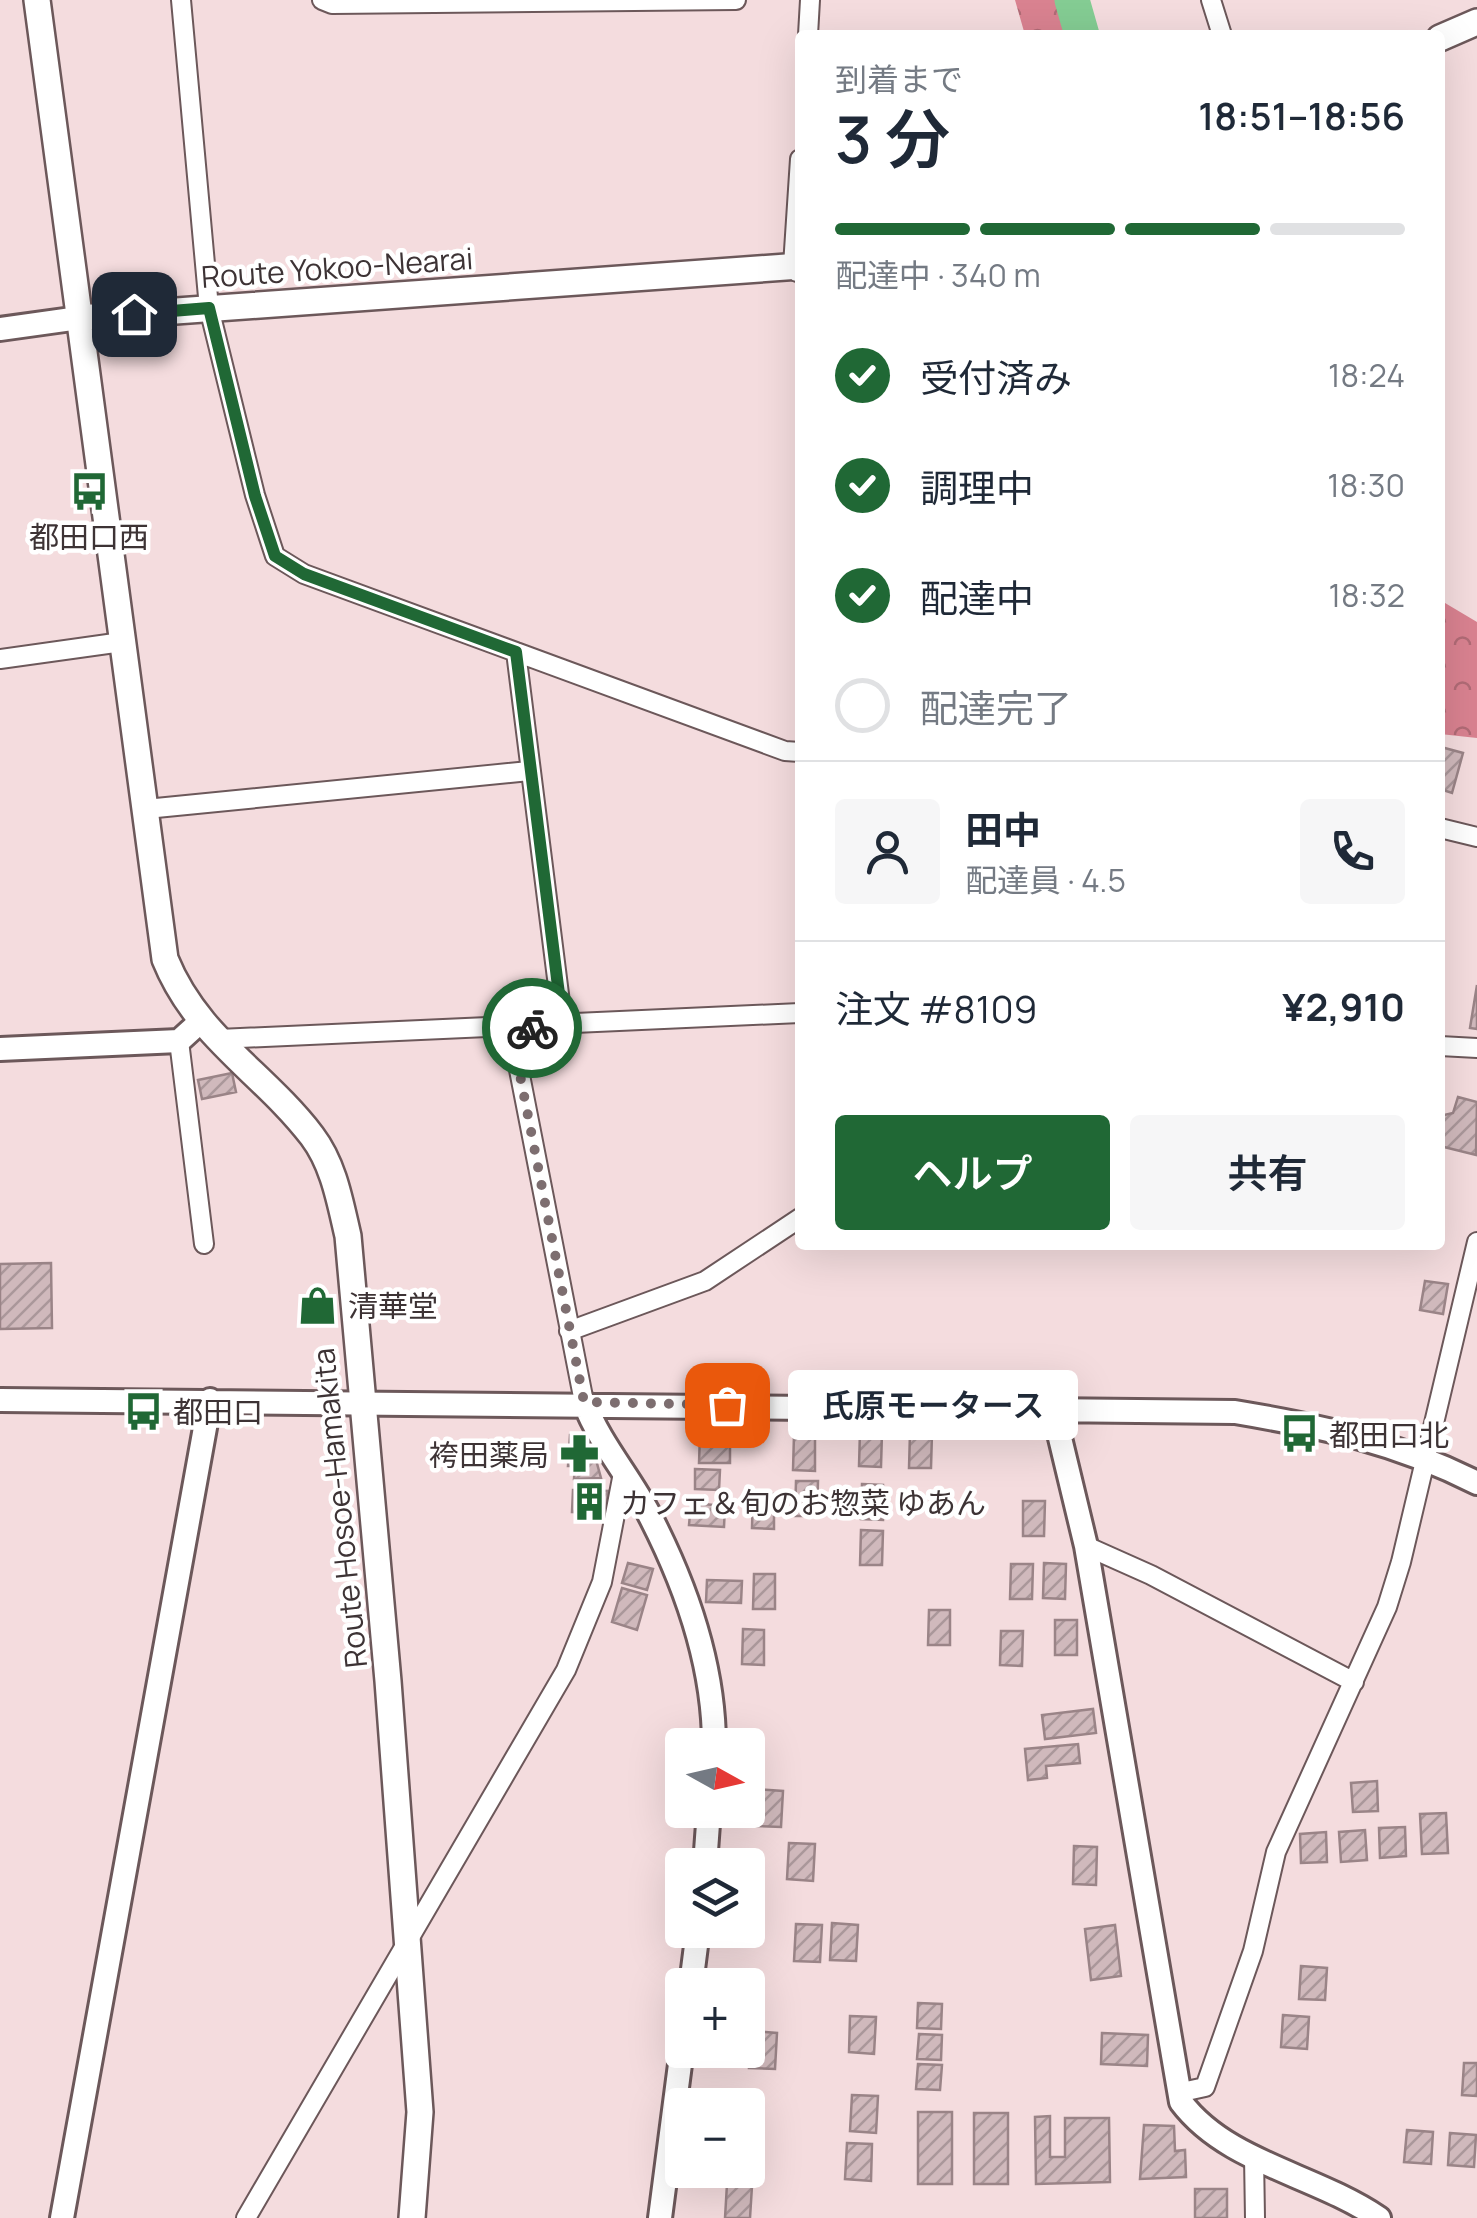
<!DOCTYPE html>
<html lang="ja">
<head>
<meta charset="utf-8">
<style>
  body { margin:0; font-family:Manrope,"Noto Sans JP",sans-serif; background:#f6f6f7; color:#1f2937; height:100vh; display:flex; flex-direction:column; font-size:38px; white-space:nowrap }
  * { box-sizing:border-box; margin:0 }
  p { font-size:32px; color:#747a83 }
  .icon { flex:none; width:55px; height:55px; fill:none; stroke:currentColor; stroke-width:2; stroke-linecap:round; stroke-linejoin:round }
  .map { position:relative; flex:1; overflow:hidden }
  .drawer { position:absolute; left:795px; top:30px; width:650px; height:1220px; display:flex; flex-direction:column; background:#fff; border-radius:10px; box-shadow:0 10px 40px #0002 }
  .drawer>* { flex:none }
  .needle { width:65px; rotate:98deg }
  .tools { position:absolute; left:665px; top:1728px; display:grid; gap:20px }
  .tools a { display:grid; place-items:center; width:100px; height:100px; border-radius:10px; background:#fff; box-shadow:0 10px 40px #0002; font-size:50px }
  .pin { position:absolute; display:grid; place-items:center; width:85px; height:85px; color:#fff; margin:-42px; border-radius:20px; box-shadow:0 5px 15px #0006 }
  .courier { position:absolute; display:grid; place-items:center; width:100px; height:100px; margin:-50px; border:8px solid #206835; border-radius:50%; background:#fff; color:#222; box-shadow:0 2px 12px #0007 }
  .bubble { position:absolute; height:70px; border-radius:10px; background:#fff; box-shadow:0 10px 40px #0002; font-size:32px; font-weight:600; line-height:70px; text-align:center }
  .headline em { font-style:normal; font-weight:600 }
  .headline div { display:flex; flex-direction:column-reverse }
  .headline { display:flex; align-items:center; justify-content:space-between; height:170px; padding:0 40px }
  h1 { font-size:65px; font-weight:600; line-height:75px }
  .bar { display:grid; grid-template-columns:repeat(4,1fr); gap:15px 10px; align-content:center; height:120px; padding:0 40px }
  .bar i { height:12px; border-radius:8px; background:#e0e1e3 }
  .bar .selected { background:#206835 }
  .bar p { grid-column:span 4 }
  .line { display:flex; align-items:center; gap:25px; padding:0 40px; border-top:2px solid #e0e1e3 }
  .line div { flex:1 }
  .round { display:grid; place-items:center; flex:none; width:105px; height:105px; border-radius:10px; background:#f6f6f7 }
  ol { padding:0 40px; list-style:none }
  li { display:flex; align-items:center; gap:30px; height:110px }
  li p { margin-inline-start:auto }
  li .icon { padding:10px; border-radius:50%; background:#206835; color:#fff; stroke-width:4 }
  li:last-child { color:#747a83 }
  li i { width:55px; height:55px; border:5px solid #e0e1e3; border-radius:50% }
  .button { display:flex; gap:20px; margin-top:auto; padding:20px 40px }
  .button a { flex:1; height:115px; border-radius:10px; background:#206835; color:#fff; font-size:40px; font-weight:600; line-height:115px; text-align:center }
  .button a+a { background:#f6f6f7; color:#1f2937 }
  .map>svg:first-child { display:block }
</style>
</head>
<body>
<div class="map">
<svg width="1477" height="2218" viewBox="0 0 1477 2218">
  <defs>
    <pattern id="forest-crowns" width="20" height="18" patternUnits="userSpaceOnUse" patternTransform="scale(2.5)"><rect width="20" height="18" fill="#d98290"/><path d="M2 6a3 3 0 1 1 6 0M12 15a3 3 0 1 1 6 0" fill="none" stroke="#b16b76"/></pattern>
    <pattern id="building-hatch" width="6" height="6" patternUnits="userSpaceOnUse" patternTransform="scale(2.5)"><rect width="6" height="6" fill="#d0b9bc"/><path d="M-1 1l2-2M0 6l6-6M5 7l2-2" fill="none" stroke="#aa979a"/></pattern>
  </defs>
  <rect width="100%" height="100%" fill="#f4dcde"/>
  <path fill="url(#forest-crowns)" d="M1015 0H1080L1085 35H1025Z
    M1440 600 1477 622V738L1440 734Z"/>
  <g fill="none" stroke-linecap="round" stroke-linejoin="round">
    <path stroke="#84cc93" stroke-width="35" d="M1072 0 1082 35"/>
  </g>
  <path fill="url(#building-hatch)" stroke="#9a8487" stroke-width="2.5" d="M1441 747 1463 753 1452 793 1440 789Z
    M1477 985V1029L1470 1028Z
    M232 1073 236 1092 202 1099 198 1080Z
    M1458 1097 1477 1102 1476 1155 1440 1146 1444 1115 1453 1113Z
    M51 1263 52 1328 0 1329V1264Z
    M1425 1281 1448 1284 1443 1314 1420 1310Z
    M860 1431 882 1432 881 1467 859 1466Z
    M910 1433H932L931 1468H909Z
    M570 1435H582L589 1449 587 1459 596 1460 601 1478 574 1479 575 1466H568Z
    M700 1435 730 1436V1463H699Z
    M794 1435 815 1436V1471L793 1470Z
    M695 1469 720 1470 719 1490 695 1489Z
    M796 1481H818L817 1516H795Z
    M862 1484 883 1485V1520L861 1519Z
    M573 1490 608 1491 606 1513 572 1512Z
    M753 1493 774 1494V1529L752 1528Z
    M1023 1501H1045L1044 1536H1023Z
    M691 1503 725 1506 724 1527 689 1525Z
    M861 1530 883 1531 882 1565H860Z
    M628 1563 653 1569 647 1590 622 1583Z
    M1044 1563 1066 1564 1065 1599 1043 1598Z
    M1011 1564H1033L1032 1599H1010Z
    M754 1574H775V1609H753Z
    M707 1580 742 1581 741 1603 706 1602Z
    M622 1588 647 1595 637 1630 612 1622Z
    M929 1610H950V1645H928Z
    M1055 1620H1077V1655H1055Z
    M743 1629 764 1630V1665L742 1664Z
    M1001 1631H1023L1022 1666 1000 1665Z
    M1093 1709 1096 1733 1045 1739 1042 1715Z
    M1078 1744 1080 1763 1046 1766 1047 1778 1028 1780 1025 1749Z
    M1377 1781 1378 1811 1353 1812 1351 1783Z
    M757 1789 783 1791 781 1827 755 1826Z
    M1446 1813 1448 1853 1422 1854 1420 1814Z
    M1405 1827 1406 1856 1380 1858 1379 1828Z
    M1365 1830 1367 1860 1341 1862 1339 1832Z
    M1326 1832 1327 1862 1301 1863 1300 1834Z
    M789 1843 815 1844 813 1881 787 1879Z
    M1074 1846 1097 1847 1096 1885 1073 1884Z
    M832 1923 858 1925 856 1961 830 1960Z
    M796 1924 822 1925 820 1962 794 1961Z
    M1115 1925 1121 1976 1091 1980 1085 1929Z
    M1301 1966 1327 1968 1325 2000 1299 1999Z
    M918 2003 942 2004 941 2029 917 2028Z
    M1283 2015 1309 2017 1307 2049 1281 2047Z
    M850 2016 876 2017 874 2054 849 2052Z
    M751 2031 777 2033 775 2069 749 2068Z
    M1102 2033 1148 2035 1147 2066 1101 2064Z
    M919 2034 942 2035 941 2060 917 2059Z
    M711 2050H736V2065L710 2064Z
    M1464 2063H1477V2096L1462 2095Z
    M918 2064 942 2065 940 2090 916 2089Z
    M852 2095 878 2096 876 2133 850 2131Z
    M918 2112H952V2184H918Z
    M974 2113H1008V2184H974Z
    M1050 2116V2157H1065V2118H1109L1110 2182 1036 2184 1035 2117Z
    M1144 2125 1174 2126 1175 2151 1185 2150 1186 2177 1140 2179Z
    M1407 2130 1433 2132 1431 2164 1404 2162Z
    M1450 2133 1476 2135 1474 2167 1448 2165Z
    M847 2143 872 2144 871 2181 845 2179Z
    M727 2184 752 2186 750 2218H725Z
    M1195 2189H1227V2218H1195Z"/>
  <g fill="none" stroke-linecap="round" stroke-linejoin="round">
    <defs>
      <path id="minor" d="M181 0 209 308 255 495 275 556 304 574 785 751 800 752
        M322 0 332 4 736 0
        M1211 0 1222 35
        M808 35 810 0
        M797 272 793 266 800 159
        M516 652 563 1026
        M0 659 122 642
        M146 809 529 771
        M1440 828 1477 837
        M511 1029 584 1402
        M219 1039 800 1013
        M179 1041 204 1244
        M1440 1046 1477 1048
        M569 1331 705 1281 800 1218
        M1086 1546 1151 1575 1354 1682
        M1182 2092 1205 2087 1253 1951 1276 1852 1387 1607 1401 1562 1477 1242
        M1254 2156 1255 2218
        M246 2218 566 1670 602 1582 623 1473"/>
      <path id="tertiary" d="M0 329 79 318
        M0 1049 179 1041 201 1021
        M0 1400 1235 1412C1324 1427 1396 1442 1477 1483
        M584 1402C600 1444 630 1477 650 1516 686 1586 714 1666 714 1745
        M1054 1413 1086 1546 1181 2102C1227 2163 1314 2174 1379 2218
        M705 1865 709 1810
        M691 1985 698 1930
        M62 2218 210 1400
        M660 2218 682 2049"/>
      <path id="secondary" d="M37 0 165 959C197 1038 263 1072 312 1136 334 1165 340 1202 348 1236L388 1681 420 2112 412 2218
        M1440 38 1477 22
        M79 318 800 266"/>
    </defs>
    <use href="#minor" stroke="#6c585a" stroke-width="22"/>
    <use href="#tertiary" stroke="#6c585a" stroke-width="28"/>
    <use href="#secondary" stroke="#6c585a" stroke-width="30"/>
    <use href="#minor" stroke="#fff" stroke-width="18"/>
    <use href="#tertiary" stroke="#fff" stroke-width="22"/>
    <use href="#secondary" stroke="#fff" stroke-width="25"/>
  </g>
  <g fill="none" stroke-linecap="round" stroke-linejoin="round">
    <path stroke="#7d6e70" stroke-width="10" stroke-dasharray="0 18" d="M532 1028 511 1029 584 1402 727 1405"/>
    <path stroke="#206835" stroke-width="12" d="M134 314 209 308 255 496 275 556 304 574 516 652 563 1026 532 1028"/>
  </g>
  <defs>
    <symbol id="bus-bare" viewBox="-9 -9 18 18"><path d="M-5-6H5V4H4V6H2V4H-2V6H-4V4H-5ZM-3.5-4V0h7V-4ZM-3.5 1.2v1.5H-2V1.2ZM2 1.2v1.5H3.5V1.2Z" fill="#206835" stroke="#fff" stroke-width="2.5" paint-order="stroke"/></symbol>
    <symbol id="shop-bare" viewBox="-9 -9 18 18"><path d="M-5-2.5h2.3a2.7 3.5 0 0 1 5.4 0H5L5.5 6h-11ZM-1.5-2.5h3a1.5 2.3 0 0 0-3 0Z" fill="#206835" stroke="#fff" stroke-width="2.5" paint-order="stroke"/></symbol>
    <symbol id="pharmacy-bare" viewBox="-9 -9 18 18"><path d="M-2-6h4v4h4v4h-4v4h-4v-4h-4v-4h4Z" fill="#206835" stroke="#fff" stroke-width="2.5" paint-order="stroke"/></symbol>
    <symbol id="building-bare" viewBox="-9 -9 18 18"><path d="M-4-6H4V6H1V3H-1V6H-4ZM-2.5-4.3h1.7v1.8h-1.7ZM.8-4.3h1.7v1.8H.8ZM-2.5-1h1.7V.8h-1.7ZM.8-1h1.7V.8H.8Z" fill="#206835" stroke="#fff" stroke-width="2.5" paint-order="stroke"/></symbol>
  </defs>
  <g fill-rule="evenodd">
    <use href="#bus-bare" x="62" y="464" width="55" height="55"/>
    <use href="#shop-bare" x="290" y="1278" width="55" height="55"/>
    <use href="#bus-bare" x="116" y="1384" width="55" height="55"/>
    <use href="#bus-bare" x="1272" y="1406" width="55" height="55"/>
    <use href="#pharmacy-bare" x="552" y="1426" width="55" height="55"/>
    <use href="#building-bare" x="562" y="1474" width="55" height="55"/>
  </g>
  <g text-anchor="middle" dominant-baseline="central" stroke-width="9" stroke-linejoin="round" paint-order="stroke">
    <g font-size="30" fill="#3d3335" stroke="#fff">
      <text transform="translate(337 267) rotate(-4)">Route Yokoo-Nearai</text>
      <text transform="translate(339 1508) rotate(-96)">Route Hosoe-Hamakita</text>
    </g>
    <g font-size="30" fill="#3d3335" stroke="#fff" text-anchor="start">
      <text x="89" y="536" text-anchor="middle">都田口西</text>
      <text x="348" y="1305">清華堂</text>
      <text x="173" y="1411">都田口</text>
      <text x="1329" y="1434">都田口北</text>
      <text x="549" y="1454" text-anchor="end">袴田薬局</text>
      <text x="620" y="1502">カフェ＆旬のお惣菜 ゆあん</text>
    </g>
  </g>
</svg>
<div class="tools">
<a><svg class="needle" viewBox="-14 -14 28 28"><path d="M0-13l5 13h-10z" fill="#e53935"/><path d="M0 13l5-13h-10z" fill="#747a83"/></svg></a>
<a><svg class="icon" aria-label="layers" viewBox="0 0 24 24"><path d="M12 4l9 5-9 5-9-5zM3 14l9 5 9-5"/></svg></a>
<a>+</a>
<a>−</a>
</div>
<div class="pin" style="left:727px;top:1405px;background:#ea580c"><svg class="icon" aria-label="bag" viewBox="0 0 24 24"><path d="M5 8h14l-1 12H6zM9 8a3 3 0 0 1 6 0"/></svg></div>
<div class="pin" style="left:134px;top:314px;background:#1f2937"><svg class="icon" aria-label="home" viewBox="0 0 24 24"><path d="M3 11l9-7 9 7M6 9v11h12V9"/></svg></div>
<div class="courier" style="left:532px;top:1028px"><svg class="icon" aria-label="bike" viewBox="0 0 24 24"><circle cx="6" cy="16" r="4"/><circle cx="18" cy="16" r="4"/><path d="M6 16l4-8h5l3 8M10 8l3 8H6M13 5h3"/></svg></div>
<div class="bubble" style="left:788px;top:1370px;width:290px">氏原モータース</div>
<section class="drawer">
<div class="headline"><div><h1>3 分</h1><p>到着まで</p></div><em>18:51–18:56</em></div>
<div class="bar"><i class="selected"></i><i class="selected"></i><i class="selected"></i><i></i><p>配達中 · 340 m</p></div>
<ol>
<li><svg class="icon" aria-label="check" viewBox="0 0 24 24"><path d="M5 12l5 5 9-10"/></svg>受付済み<p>18:24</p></li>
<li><svg class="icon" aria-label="check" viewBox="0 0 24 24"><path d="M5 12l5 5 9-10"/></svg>調理中<p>18:30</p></li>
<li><svg class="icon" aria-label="check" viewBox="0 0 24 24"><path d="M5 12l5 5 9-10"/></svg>配達中<p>18:32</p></li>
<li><i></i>配達完了</li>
</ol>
<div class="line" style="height:180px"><a class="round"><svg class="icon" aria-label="person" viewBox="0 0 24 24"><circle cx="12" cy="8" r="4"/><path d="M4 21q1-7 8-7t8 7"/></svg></a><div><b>田中</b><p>配達員 · 4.5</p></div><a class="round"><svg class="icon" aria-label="phone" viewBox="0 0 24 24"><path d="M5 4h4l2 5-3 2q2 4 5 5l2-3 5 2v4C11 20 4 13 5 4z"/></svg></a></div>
<div class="line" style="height:130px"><div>注文 #8109</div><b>¥2,910</b></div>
<div class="button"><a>ヘルプ</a><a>共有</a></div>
</section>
</div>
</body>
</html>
